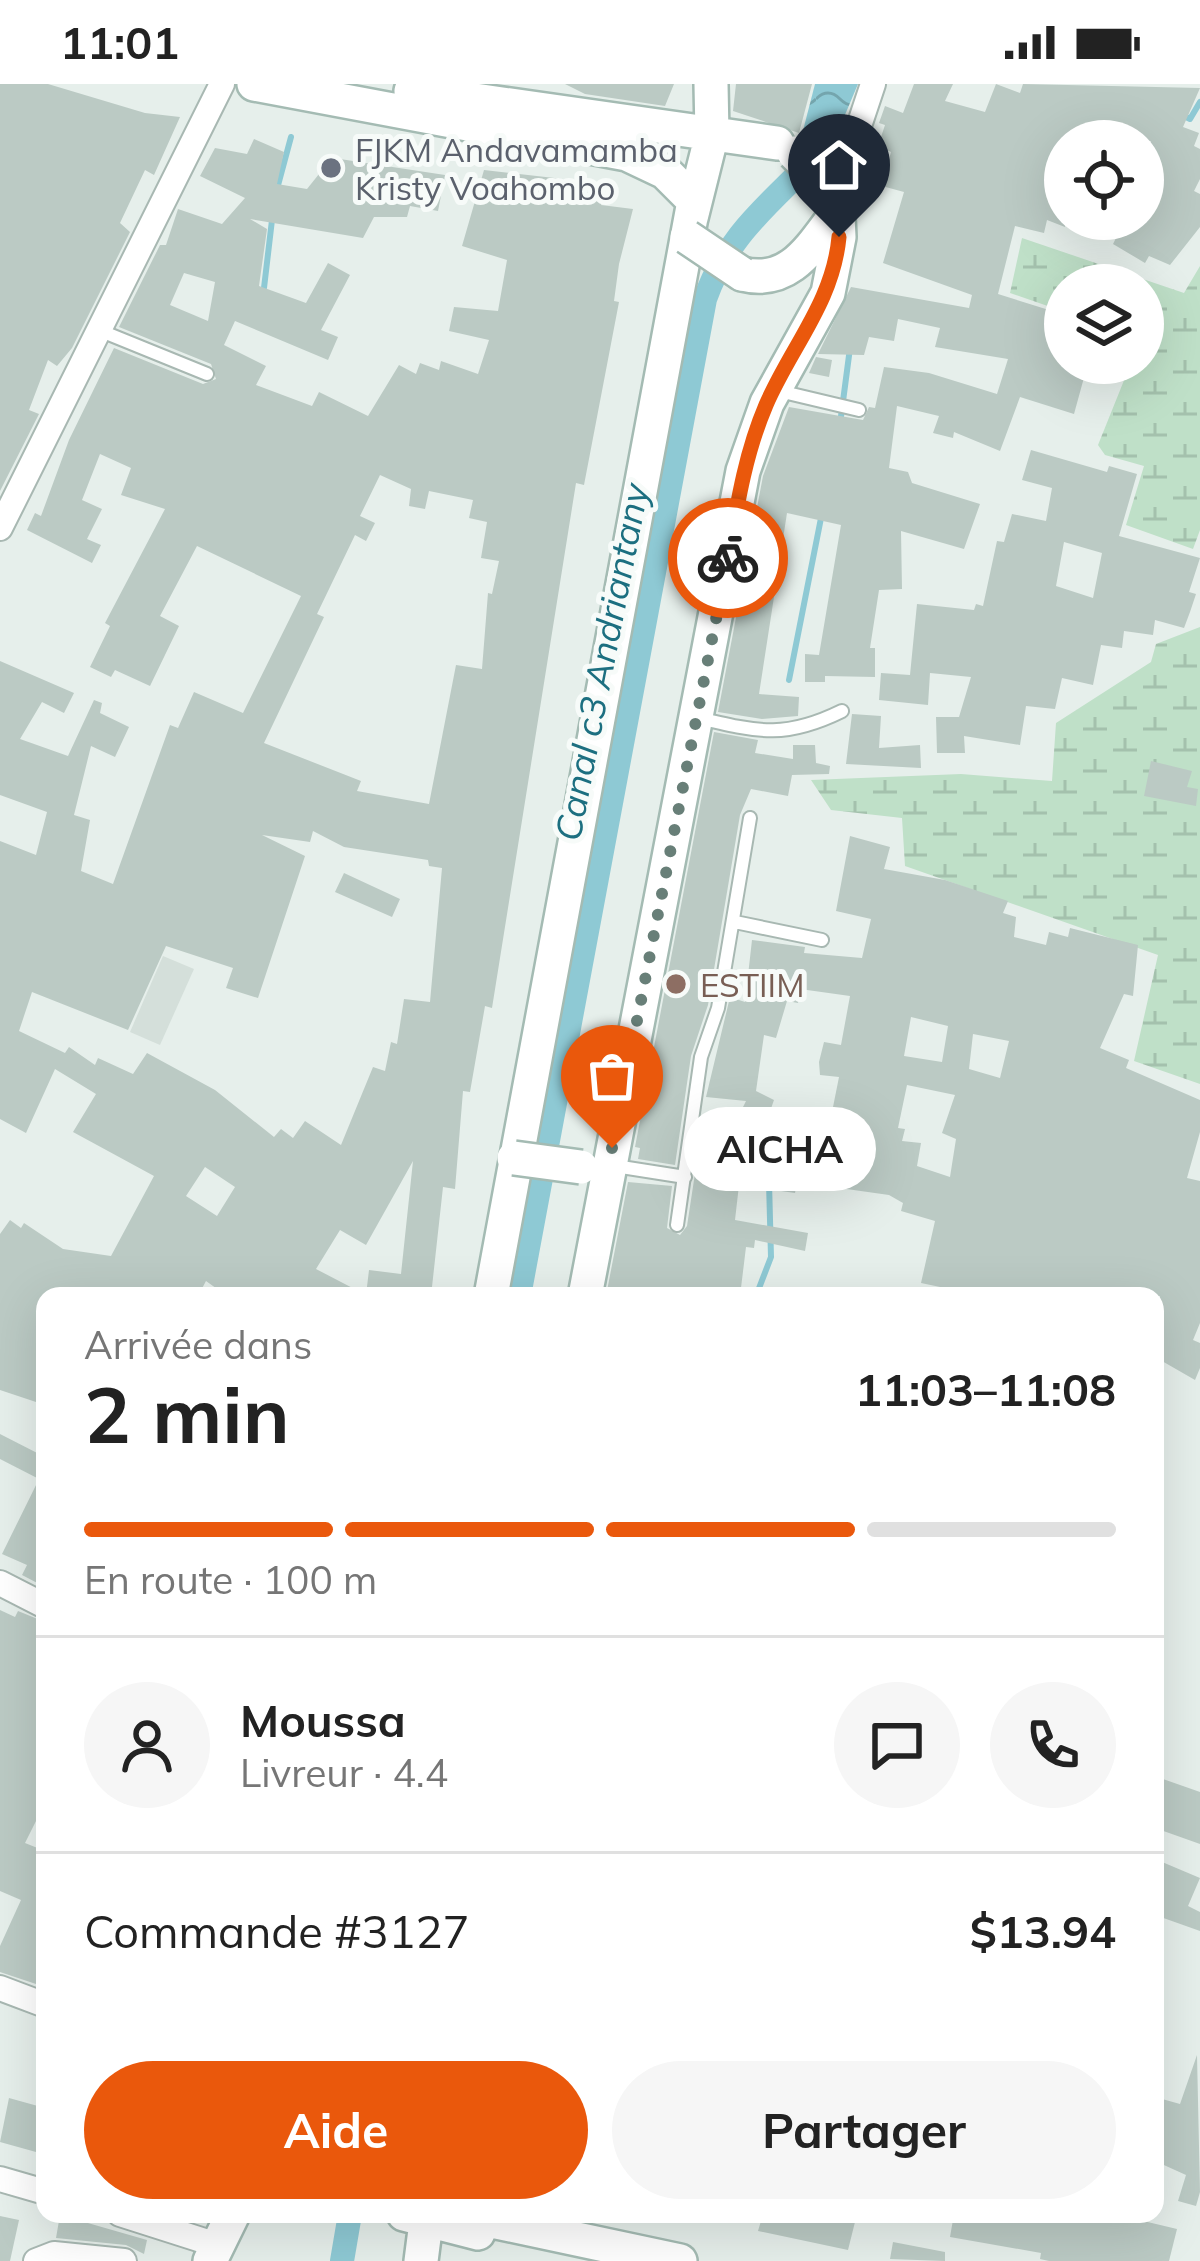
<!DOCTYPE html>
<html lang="fr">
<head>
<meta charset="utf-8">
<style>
  body { margin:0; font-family:Mulish,sans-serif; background:#f6f6f6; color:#222; height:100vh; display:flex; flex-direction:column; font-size:45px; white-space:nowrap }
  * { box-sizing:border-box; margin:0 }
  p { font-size:39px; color:#767676 }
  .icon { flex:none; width:66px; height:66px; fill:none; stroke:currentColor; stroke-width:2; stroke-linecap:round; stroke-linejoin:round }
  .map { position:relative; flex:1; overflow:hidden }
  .side { position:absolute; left:36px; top:1203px; width:1128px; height:936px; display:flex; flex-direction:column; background:#fff; border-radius:24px; box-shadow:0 12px 48px #0002 }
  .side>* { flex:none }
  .controls { position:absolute; left:1044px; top:36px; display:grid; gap:24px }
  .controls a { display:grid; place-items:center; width:120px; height:120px; border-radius:50%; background:#fff; box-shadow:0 12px 48px #0002; font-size:60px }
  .pin { position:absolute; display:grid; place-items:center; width:102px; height:102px; color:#fff; margin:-123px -51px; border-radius:50% 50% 50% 0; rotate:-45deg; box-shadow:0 0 12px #0007 }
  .pin .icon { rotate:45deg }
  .courier { position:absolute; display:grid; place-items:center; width:120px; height:120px; margin:-60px; border:9px solid #ea580c; border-radius:50%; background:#fff; color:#222; box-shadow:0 3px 15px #0007 }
  .bubble { position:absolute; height:84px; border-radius:42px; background:#fff; box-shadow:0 12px 48px #0002; font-size:39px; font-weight:700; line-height:84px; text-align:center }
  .head em { font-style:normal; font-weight:700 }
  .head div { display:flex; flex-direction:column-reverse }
  .head { display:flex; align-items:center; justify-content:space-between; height:204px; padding:0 48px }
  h1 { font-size:78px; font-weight:700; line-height:90px }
  .bar { display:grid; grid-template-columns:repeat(4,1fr); gap:18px 12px; align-content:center; height:144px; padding:0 48px }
  .bar i { height:15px; border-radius:9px; background:#e0e0e0 }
  .bar .current { background:#ea580c }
  .bar p { grid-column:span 4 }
  .line { display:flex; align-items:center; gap:30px; padding:0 48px; border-top:3px solid #e0e0e0 }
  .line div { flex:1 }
  .round { display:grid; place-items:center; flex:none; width:126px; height:126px; border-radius:63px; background:#f6f6f6 }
  .button { display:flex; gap:24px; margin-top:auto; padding:24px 48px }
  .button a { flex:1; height:138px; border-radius:72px; background:#ea580c; color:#fff; font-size:48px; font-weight:700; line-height:138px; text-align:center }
  .button a+a { background:#f6f6f6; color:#222 }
  .status { display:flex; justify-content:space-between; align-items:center; height:84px; padding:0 60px; background:#fff; direction:ltr }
  .status svg { height:33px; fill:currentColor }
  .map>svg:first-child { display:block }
</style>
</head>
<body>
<div class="status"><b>11:01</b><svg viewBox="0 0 49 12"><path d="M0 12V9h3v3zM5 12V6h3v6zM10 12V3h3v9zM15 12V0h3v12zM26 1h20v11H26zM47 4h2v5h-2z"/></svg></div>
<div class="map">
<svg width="1200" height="2177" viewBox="0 0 1200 2177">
  <defs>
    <pattern id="wetland-marsh" width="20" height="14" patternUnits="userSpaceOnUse" patternTransform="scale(3)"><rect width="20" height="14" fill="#bfe0c8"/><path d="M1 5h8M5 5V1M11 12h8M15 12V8" fill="none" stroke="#a4c1ad"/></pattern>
    <pattern id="water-waves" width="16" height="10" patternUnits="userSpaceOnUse" patternTransform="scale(3)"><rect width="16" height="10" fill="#8ec9d4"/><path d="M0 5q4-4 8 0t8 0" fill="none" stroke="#74a5ad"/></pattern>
  </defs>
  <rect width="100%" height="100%" fill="#e6efeb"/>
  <path fill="#d4dfda" d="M163 872 194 885 160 961 130 948Z"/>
  <path fill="url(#wetland-marsh)" d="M1022 154 1184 209 1200 182V446L1193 465 1126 441 1144 382 1105 371 1098 361 1131 279H1143V201H1065V228L1010 209Z
    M1200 543V1000L1134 977 1158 871 905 782 902 734 831 726 811 696 961 690 1052 697 1056 639 1151 578 1156 560Z"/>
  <path fill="url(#water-waves)" d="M815 0H858L820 90 798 66Z"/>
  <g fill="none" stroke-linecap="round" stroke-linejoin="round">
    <path stroke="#8ec9d4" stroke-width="6" d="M1180 30 1190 35 1200 18
      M277 105 291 53
      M264 204 272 136
      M840 340 850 264
      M789 596 822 429
      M756 1212 771 1173 769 1098"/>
    <path stroke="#8ec9d4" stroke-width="24" d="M519 1212 705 215C728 150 769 121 815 73
      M342 2177 350 2130"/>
  </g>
  <path fill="#bbcac4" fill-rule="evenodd" d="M0 0H48L145 29 180 33 154 91 145 86 120 139 130 148 72 264 57 282 48 276 29 326 39 330 0 407Z
    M565 0H674L665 22 585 10Z
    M736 0H812L799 49 733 27Z
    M914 0H953L945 17 985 28 996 0 1020 9 1023 0 1200 4 1183 43 1199 49 1194 62 1200 65V95L1194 107 1200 110V143L1170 181 1149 172 1145 179 1113 160 1116 154 1077 135H1143V74L1151 57H1126L1103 46 1098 57H1065V143L1047 136 1044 149 1015 142 998 210 1065 231V279H1088L1074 330 1020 313 1000 367 954 348 953 354 933 349 939 332 897 322 889 384 908 388 912 399 980 420 964 465 901 447 902 505 879 506 870 564H875V593L825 592V598H805V570L819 571 841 441 787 429 759 610 799 613 798 632 762 635 718 628 763 392 789 323 863 336 869 323 875 324 884 283 929 289 997 310 1008 275 935 263 940 244 898 235 894 257 869 253 864 271 818 270 851 203 969 224 972 211 883 179 904 108 882 102 891 68 878 62 885 41 879 39 885 22 903 29Z
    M254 55 284 68 277 100 307 105 323 85 340 75 445 91 438 127 410 122 407 133H374L363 154 250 135 267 145 259 202 306 219 328 179 350 191 321 246 338 253 328 276 235 237 224 261 266 282 256 301 312 322 319 308 368 332 399 281 416 290 420 279 439 286 441 277 478 290 489 256 449 247 454 223 498 227 507 176 462 162 484 86 572 96 570 104 604 112 601 121 633 125 619 180 614 217 619 218 584 401 576 399 492 924 485 922 470 1008 463 1007 455 1105 443 1103 431 1212H227L206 1197 198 1212H45V1321L0 1306V1150L10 1136 21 1144 24 1139 63 1165 111 1172 154 1092 73 1048 96 1010 55 985 26 1049 0 1035V757L36 771 47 728 0 711V577L74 609 64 629 42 618 20 655 68 672 94 616 102 619 100 629 129 643 115 673 91 662 74 731 90 736 81 787 113 800 170 641 178 644 194 608 243 629 301 512 197 462 160 532 179 542 150 602 115 586 111 593 90 583 110 542 105 539 165 425 121 411 131 384 100 370 82 416 102 425 87 455 101 461 92 479 27 446 35 429 41 432 69 356 114 264 203 300 216 295 211 280 119 243 160 161H166L178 125 222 140 245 114 200 92 215 64 247 70ZM184 189 215 198 208 237 170 221ZM380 391 411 405 409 422 425 425 429 407 473 416 469 434 487 438 481 474 499 477 492 510 488 509 482 585 456 581 429 720 357 707 361 697 264 659 324 533 317 530 355 451 366 457 375 439 360 432ZM313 747 344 763 428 776 429 782 442 784 430 918 404 915 397 960 391 958 385 987 373 983 341 1061 305 1037 293 1054 281 1045 274 1053 215 1006 147 969 133 990 98 974 95 981 69 963 65 969 19 947 32 908 128 946 166 862 233 884 226 904 258 914 305 772 262 751 310 758ZM413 1077 401 1190 369 1186 366 1211 316 1185 340 1146 366 1161ZM205 1083 235 1103 217 1132 186 1112Z
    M816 273 832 276 829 293 809 289Z
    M1031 366 1107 388 1109 382 1137 390 1119 452 1200 474 1189 508 1196 510 1190 528 1184 544 1155 536 1153 551 1124 547 1122 564 1101 561 1093 601 1062 594 1055 625 1026 622 1020 661 964 652 965 669H937L936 633H959L971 593 930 589 928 621 879 616 881 589 910 591 917 520 974 526 976 520 983 522 997 457 1004 458 1012 430 1046 437 1052 404 1022 396ZM1064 458 1102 469 1093 514 1056 502Z
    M852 630 881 632 879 664 920 661 921 684 846 680Z
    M714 648 758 656 755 669 793 675V661H815L816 679 830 682 829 690 792 691 788 712 751 705 740 731 708 921 691 972 675 1081 638 1075 640 1064 635 1063Z
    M1151 677 1192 687 1187 703 1198 705 1196 722 1144 712Z
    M850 752 890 763 884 785 945 796 1008 817 1003 829 1016 833 1014 853 1046 861 1049 848 1068 853 1070 844 1138 861 1133 912 1124 910 1100 964 1129 976 1126 984 1200 1016V1048L1187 1094 1200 1097V1239L1193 1256 1200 1259V1284L1195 1296 1155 1273 1160 1212H983L921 1199 935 1137 901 1127 903 1119 889 1111 797 1098 795 1109 739 1101 735 1136 808 1149 805 1167 755 1156 754 1164 746 1163 740 1212H606L628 1098 672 1102 667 1144 680 1151 687 1142 701 1050 823 1066 798 1054 802 1037 816 1041 819 1030 831 1033 839 993 820 991 819 978 824 958 841 961 850 912 800 905 798 919 787 917 776 954 764 951 756 1007 774 1016 767 1036 741 1027 746 1017 706 1013 730 913 745 918 752 856 805 863 804 869 862 874 871 835 836 827ZM911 933 948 942 942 978 904 972ZM973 950 1009 957 1000 994 969 985ZM907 1001 955 1011 942 1049 956 1055 950 1093 917 1082 921 1059 902 1057 905 1045 898 1044Z
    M344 789 400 815 392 833 335 808Z
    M0 1350 45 1373V1503L22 1491 27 1481 2 1470 39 1395 0 1375Z
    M0 1526 15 1533 18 1527 45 1538V1719L25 1759 45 1767V1880L36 1900 0 1888V1862L21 1816 0 1807Z
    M1163 1695 1200 1708V1760L1155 1744V1716Z
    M1155 1775 1200 1794 1188 1822 1200 1828V1847L1155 1831Z
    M1197 1971 1200 2108 1196 2122 1178 2117 1186 2091 1155 2077V2013L1180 2020Z
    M9 2014 45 2024 36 2068 0 2058Z
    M763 2130H857L848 2166 758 2147Z
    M954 2130H1114L1177 2145 1169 2177H1049L1040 2175 1041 2169 950 2153Z
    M60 2131 147 2156 144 2170 126 2161 56 2154Z
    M0 2132 19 2136 10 2177H0Z
    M893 2158 945 2168V2177L890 2175Z"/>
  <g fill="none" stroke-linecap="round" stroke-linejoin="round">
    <defs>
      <path id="lane" d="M106 249 207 290
        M779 307 859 326
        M698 634C759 648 785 655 842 627
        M735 838 822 856
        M615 1082 685 1093
        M677 1141 701 973 718 924 750 734"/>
      <path id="street" d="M832 123 873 0
        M0 444 222 0
        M0 1499 45 1522
        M0 1904 45 1921
        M0 2095 45 2108
        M120 2130 214 2160
        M36 2177 54 2170 124 2177"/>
      <path id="secondary" d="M254 0 627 70 665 88 694 117
        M411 7 777 59
        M691 134 712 50 711 0
        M742 190C790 202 811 163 837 129
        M491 1212 694 117
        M585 1212 743 387 767 319 828 209 839 153 837 112
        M404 2130 478 2149
        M459 2130 680 2177
        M210 2177 233 2130
        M421 2177 427 2130"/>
    </defs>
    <use href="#lane" stroke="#a8b8b2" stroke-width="16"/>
    <use href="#street" stroke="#a8b8b2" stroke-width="28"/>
    <use href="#secondary" stroke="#a4bbb3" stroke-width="38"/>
    <use href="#lane" stroke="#fff" stroke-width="12"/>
    <use href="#street" stroke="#fff" stroke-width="24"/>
    <use href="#secondary" stroke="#fff" stroke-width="33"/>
    <defs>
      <path id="secondary-bridge" d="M794 69 837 112
        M687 153 742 190
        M514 1074 581 1083"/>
    </defs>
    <use href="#secondary-bridge" stroke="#a4bbb3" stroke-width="38" stroke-linecap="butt"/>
    <use href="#secondary-bridge" stroke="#fff" stroke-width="33"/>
  </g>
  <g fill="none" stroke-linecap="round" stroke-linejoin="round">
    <path stroke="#687f78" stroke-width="12" stroke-dasharray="0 21.6" d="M612 1064 728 474"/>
    <path stroke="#ea580c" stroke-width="15" d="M728 474C737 422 745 370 766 321 791 263 833 218 839 153"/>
  </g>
  <circle fill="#6b7280" stroke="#f7fbf9" stroke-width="4.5" cx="331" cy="84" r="12"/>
  <circle fill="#8d6e63" stroke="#f7fbf9" stroke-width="4.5" cx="676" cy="900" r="12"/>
  <g text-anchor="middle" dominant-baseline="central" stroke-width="10" stroke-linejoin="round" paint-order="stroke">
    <g font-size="33" fill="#5b616d" stroke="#f7fbf9" text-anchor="start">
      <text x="355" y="65">FJKM Andavamamba<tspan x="355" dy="38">Kristy Voahombo</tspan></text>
    </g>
    <g font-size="33" fill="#785e54" stroke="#f7fbf9" text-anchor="start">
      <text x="700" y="900">ESTIIM</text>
    </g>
    <g font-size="36" font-style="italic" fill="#1c6f80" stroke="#f7fbf9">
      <text transform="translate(601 578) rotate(-79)">Canal c3 Andriantany</text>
    </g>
  </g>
</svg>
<div class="controls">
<a><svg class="icon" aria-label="locate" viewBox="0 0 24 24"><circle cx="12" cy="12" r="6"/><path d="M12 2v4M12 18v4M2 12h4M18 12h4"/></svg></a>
<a><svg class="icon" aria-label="layers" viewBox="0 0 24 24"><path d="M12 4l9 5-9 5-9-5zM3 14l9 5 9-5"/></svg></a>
</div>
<div class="pin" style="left:612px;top:1064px;background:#ea580c"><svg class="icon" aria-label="bag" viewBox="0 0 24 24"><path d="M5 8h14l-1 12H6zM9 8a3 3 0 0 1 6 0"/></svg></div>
<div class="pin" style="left:839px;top:153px;background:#1f2937"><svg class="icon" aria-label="home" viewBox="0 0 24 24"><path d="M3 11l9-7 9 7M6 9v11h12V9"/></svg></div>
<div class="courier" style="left:728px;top:474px"><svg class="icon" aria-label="bike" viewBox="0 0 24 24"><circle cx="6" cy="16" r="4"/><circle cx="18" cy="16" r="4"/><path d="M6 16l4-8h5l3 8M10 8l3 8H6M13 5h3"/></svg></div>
<div class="bubble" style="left:684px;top:1023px;width:192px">AICHA</div>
<section class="side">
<div class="head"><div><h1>2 min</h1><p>Arrivée dans</p></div><em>11:03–11:08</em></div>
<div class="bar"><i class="current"></i><i class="current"></i><i class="current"></i><i></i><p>En route · 100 m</p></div>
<div class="line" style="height:216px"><a class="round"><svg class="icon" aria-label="person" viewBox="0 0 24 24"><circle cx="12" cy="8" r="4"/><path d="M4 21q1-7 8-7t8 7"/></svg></a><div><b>Moussa</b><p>Livreur · 4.4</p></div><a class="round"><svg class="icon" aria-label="chat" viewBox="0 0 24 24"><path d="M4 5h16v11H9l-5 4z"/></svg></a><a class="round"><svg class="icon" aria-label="phone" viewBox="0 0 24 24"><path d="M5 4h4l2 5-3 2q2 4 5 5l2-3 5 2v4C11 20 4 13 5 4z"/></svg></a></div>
<div class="line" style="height:156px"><div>Commande #3127</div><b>$13.94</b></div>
<div class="button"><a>Aide</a><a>Partager</a></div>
</section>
</div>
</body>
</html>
